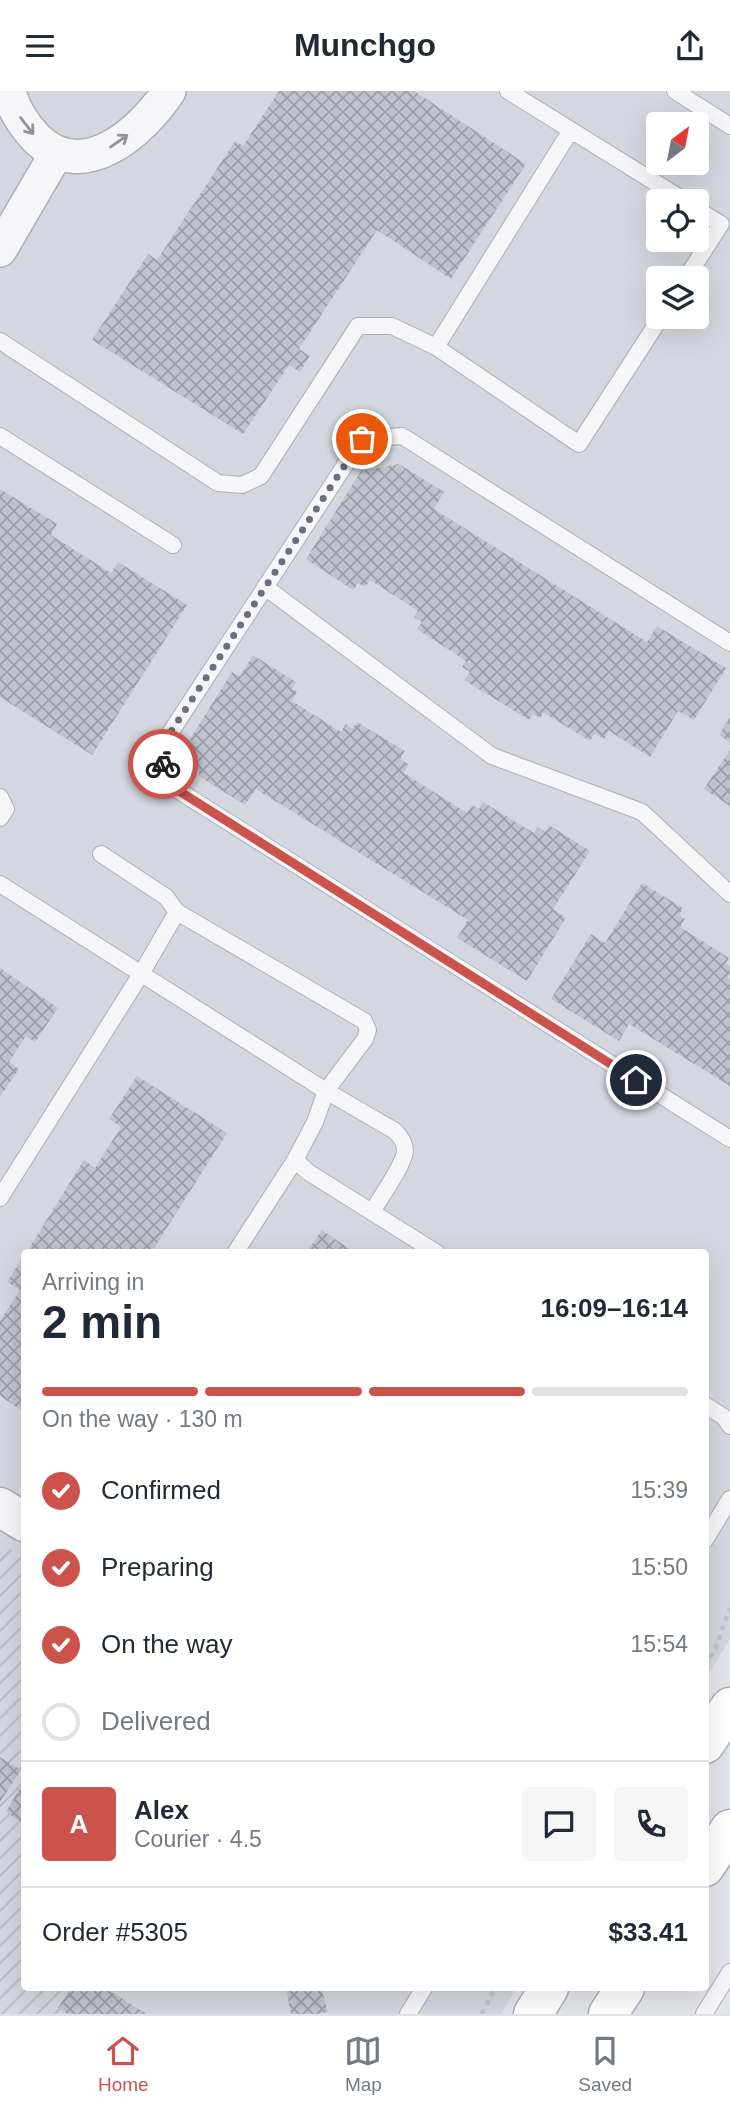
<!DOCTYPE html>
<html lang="en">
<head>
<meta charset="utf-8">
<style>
  body { margin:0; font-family:Helvetica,sans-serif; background:#f6f6f7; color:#1f2937; height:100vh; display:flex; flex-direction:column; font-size:26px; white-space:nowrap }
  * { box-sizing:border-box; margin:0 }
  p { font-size:23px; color:#747a83 }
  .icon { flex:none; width:38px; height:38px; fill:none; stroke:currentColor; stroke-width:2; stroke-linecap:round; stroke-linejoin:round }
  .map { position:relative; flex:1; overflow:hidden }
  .panel { position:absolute; left:21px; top:1158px; width:688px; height:742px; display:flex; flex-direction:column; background:#fff; border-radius:7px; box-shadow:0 7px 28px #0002 }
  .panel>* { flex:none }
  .needle { width:46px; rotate:32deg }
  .fabs { position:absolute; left:646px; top:21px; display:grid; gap:14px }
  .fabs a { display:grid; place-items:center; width:63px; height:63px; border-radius:7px; background:#fff; box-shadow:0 7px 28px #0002; font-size:35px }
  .pin { position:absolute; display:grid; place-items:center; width:60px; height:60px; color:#fff; margin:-30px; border:4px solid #fff; border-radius:50%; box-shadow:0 2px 7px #0007 }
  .courier { position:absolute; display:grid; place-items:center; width:70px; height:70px; margin:-35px; border:5px solid #cc524c; border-radius:50%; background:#fff; color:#222; box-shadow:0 2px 9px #0007 }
  .summary em { font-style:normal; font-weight:800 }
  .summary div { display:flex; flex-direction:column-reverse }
  .summary { display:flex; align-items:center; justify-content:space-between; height:119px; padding:0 21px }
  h1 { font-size:46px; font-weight:800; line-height:52px }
  .bar { display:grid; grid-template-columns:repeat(4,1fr); gap:10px 7px; align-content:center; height:84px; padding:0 21px }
  .bar i { height:9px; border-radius:5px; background:#e0e1e3 }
  .bar .active { background:#cc524c }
  .bar p { grid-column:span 4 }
  .line { display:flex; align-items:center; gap:18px; padding:0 21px; border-top:2px solid #e0e1e3 }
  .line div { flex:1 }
  .round { display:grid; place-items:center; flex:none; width:74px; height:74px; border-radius:7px; background:#f6f6f7 }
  ol { padding:0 21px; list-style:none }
  li { display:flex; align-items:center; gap:21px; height:77px }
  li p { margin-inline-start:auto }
  li .icon { padding:7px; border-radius:50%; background:#cc524c; color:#fff; stroke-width:4 }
  li:last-child { color:#747a83 }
  li i { width:38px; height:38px; border:4px solid #e0e1e3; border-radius:50% }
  header { display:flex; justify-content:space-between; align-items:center; height:91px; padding:0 21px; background:#fff; font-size:32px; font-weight:800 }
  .dock { display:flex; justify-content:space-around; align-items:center; height:98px; border-top:2px solid #e0e1e3; background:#fff; font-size:19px; color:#747a83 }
  .dock a { display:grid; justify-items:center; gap:4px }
  .dock .active { color:#cc524c }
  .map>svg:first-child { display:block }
</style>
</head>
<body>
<header><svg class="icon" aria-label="menu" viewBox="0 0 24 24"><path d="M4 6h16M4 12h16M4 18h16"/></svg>Munchgo<svg class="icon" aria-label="share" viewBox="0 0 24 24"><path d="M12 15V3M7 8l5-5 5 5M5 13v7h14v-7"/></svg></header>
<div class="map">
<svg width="730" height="1923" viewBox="0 0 730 1923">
  <defs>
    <pattern id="industrial-furrows" width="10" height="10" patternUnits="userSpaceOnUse" patternTransform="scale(1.75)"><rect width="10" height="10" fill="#d5d7e0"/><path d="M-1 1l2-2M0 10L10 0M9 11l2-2" fill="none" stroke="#b7b9c1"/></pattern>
    <pattern id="building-cross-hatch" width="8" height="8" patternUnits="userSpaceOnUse" patternTransform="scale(1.75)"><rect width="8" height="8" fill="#c0c3ce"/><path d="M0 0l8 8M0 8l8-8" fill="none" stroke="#9c9fa9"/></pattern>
  </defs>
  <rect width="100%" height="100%" fill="#e3e5eb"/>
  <path fill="#d5d7e0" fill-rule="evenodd" d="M0 0H730V1548L705 1589V1162H24V1897H517L501 1923H0ZM658 33H696V72H658ZM658 110H696V149H658ZM658 187H696V226H658Z"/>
  <path fill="url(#industrial-furrows)" d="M0 1452 24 1467V1897H105L147 1923H0Z"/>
  <path fill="url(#building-cross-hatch)" d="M279 0H414L526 73 451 188 377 139 299 258 310 265 300 281 289 274 243 343 92 249 148 163 157 169 235 50 243 55Z
    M399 373 444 401 434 418 647 551 657 535 726 577 694 629 678 620 650 666 609 640 604 648 595 642 590 650 544 622 540 627 533 623 529 629 464 589 470 581 462 576 466 570 417 538 422 531 414 526 418 520 370 489 365 496 358 492 353 499 306 468 361 380Z
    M0 398 57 433 51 444 111 482 118 471 187 514 92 664 0 606Z
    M253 564 296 591 292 598 297 601 292 610 341 641 346 633 352 638 357 631 405 660 400 668 408 673 404 682 467 722 472 714 479 718 483 711 534 742 538 736 545 741 549 734 590 760 553 818 566 827 527 890 457 847 468 829 256 698 245 714 200 686 190 648 232 581 240 585Z
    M730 626V651L719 644Z
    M730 659V715L704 698Z
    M642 792 683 817 679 824 685 828 680 836 729 867 726 872 730 875V882L727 887 730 888V995L629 933 619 950 551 908 591 843 605 852Z
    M0 877 58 917 35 951 26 945 9 971 19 978 0 1006Z
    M137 985 227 1042 151 1162H26L84 1069 95 1077 121 1036 109 1028Z
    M322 1139 355 1162H306Z
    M24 1164V1321L0 1305V1230L20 1199 7 1191Z
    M0 1666 21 1679 0 1711Z
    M24 1690V1733L6 1721Z
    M71 1897H106L146 1923H68L58 1917Z
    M286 1897H321L328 1921 316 1923H291Z"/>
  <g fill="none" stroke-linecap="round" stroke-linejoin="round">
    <defs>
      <path id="service" d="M508 0 685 110
        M675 0 730 35
        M686 187 721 133 696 118
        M0 250 218 392 242 394 261 385 358 235H392L436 256 579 353 661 226
        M436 256 571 39
        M0 345 173 454
        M265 496 492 665 642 721 730 803
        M730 552 402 345 362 348 159 659 168 693 730 1048
        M0 706 6 718 0 727
        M101 763 166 806 177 821
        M0 793 326 1000 315 1031 295 1069 308 1081 437 1162
        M0 1107 141 883 177 821 364 930 368 939 365 948 326 1000 395 1040C401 1046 405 1052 405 1060 404 1074 380 1107 372 1121
        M235 1162 295 1069
        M705 1314 724 1326 730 1335
        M705 1449 730 1408
        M408 1923 424 1897
        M704 1923 730 1881"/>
      <path id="minor" d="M9 0C13 18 24 34 36 47 82 94 141 42 169 0
        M0 159 56 63"/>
      <path id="tertiary" d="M0 1416 24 1431"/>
      <path id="secondary" d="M705 1653 730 1616
        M705 1776 730 1738
        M533 1923 549 1897
        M608 1923 625 1897"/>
    </defs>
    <use href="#service" stroke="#acaeb9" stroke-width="18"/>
    <use href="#minor" stroke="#acaeb9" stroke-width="36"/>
    <use href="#tertiary" stroke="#acaeb9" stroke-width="41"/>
    <use href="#secondary" stroke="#acaeb9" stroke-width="41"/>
    <path stroke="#c1c2ca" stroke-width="4.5" stroke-dasharray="5 5" stroke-linecap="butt" d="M705 1575 716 1556 730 1517
      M482 1923 495 1897"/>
    <use href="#service" stroke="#f6f6f9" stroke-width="16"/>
    <use href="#minor" stroke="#f6f6f9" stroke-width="33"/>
    <use href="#tertiary" stroke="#f6f6f9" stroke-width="38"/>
    <use href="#secondary" stroke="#fff" stroke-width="38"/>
  </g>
  <defs><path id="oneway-shaft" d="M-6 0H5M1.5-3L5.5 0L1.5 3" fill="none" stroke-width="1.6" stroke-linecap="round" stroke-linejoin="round" transform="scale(1.75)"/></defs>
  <g stroke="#90929e">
    <use href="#oneway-shaft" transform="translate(27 35) rotate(52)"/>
    <use href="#oneway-shaft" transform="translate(119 50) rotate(-35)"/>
  </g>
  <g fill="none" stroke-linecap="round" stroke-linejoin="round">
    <path stroke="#6b6f7e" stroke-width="7" stroke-dasharray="0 12.6" d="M163 673 159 659 362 348"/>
    <path stroke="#cc524c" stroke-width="9" d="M163 673 168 693 636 989"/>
  </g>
</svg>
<div class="fabs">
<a><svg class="needle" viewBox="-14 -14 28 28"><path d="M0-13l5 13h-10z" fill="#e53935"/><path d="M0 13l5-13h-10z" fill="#747a83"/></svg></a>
<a><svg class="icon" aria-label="locate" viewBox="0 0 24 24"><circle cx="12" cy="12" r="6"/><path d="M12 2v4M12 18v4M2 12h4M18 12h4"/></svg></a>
<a><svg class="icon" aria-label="layers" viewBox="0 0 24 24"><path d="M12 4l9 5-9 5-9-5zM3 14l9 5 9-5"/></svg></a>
</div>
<div class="pin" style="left:362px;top:348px;background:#ea580c"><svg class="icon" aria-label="bag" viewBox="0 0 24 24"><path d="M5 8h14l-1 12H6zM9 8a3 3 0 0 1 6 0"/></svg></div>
<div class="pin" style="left:636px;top:989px;background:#1f2937"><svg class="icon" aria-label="home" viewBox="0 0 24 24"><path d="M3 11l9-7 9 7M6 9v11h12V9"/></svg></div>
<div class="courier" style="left:163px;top:673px"><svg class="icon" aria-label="bike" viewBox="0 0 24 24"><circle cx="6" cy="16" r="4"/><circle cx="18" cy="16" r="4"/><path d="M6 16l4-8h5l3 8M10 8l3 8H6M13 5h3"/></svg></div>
<section class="panel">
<div class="summary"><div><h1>2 min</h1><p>Arriving in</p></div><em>16:09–16:14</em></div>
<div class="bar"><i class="active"></i><i class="active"></i><i class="active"></i><i></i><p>On the way · 130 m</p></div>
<ol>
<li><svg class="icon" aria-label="check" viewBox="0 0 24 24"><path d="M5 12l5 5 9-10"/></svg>Confirmed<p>15:39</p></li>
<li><svg class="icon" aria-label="check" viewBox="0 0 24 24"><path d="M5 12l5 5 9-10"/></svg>Preparing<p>15:50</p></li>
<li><svg class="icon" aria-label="check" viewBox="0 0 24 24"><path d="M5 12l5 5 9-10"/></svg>On the way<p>15:54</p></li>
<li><i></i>Delivered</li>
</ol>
<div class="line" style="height:126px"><b class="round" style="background:#cc524c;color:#fff">A</b><div><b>Alex</b><p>Courier · 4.5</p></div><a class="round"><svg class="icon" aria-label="chat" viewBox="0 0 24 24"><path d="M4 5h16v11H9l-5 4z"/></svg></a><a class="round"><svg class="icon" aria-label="phone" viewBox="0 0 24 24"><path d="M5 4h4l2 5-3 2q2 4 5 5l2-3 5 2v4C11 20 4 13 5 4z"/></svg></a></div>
<div class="line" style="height:91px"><div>Order #5305</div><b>$33.41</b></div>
</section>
</div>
<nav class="dock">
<a class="active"><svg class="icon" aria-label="home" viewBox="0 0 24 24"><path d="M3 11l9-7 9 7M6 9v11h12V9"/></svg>Home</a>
<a><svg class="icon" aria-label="map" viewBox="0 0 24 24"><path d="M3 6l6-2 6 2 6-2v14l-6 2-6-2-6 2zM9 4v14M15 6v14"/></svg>Map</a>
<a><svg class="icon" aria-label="saved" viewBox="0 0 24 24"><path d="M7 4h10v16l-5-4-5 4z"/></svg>Saved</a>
</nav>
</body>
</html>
